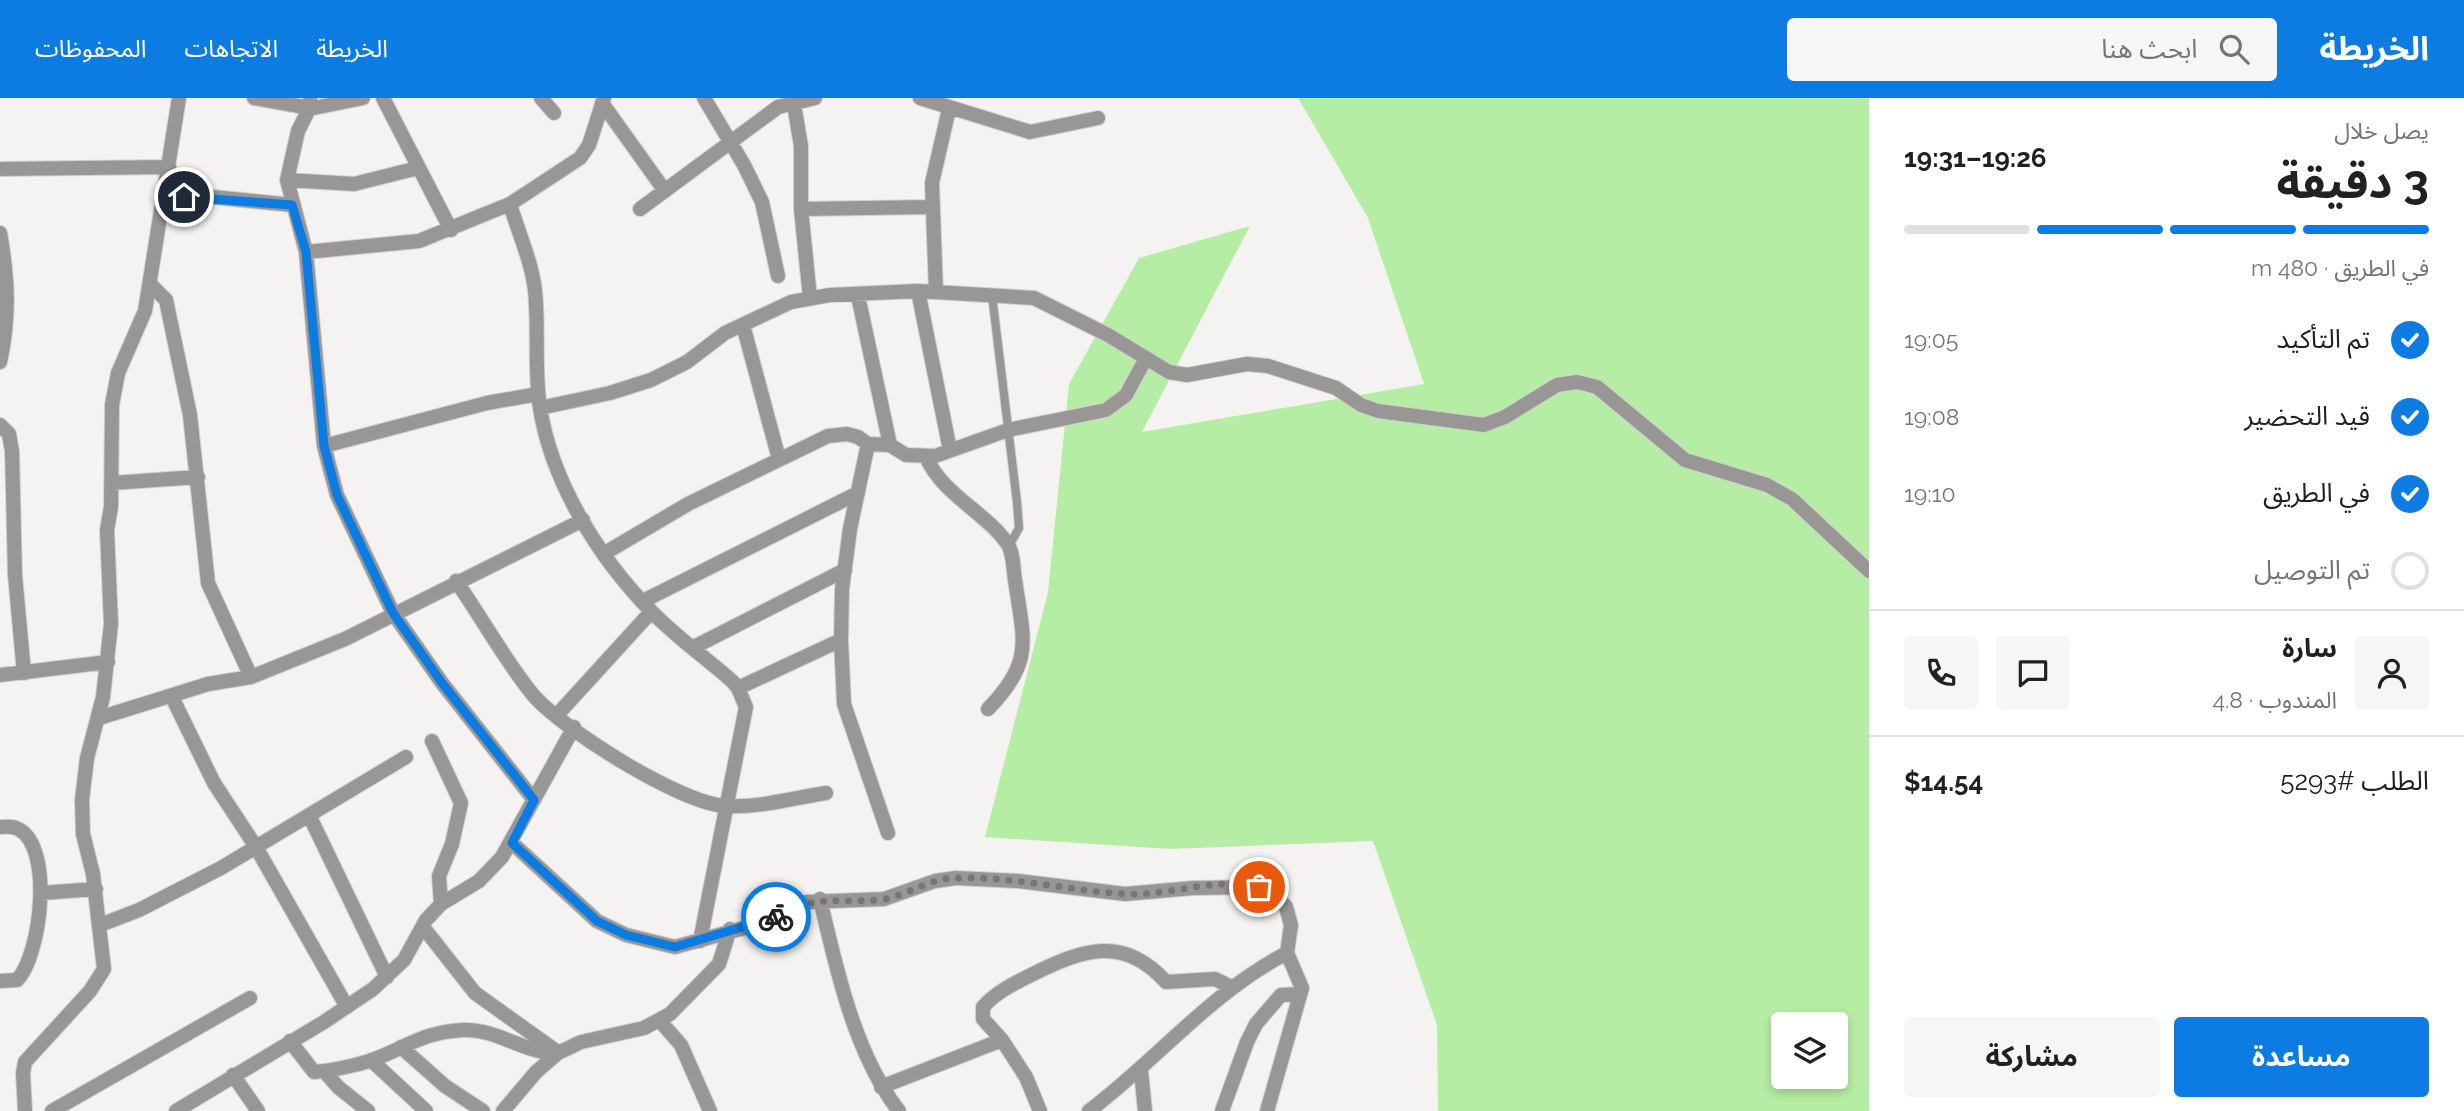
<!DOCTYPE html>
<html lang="ar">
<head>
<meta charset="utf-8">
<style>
  body { margin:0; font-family:Raleway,"Noto Sans Arabic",sans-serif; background:#f6f6f6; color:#202124; direction:rtl; height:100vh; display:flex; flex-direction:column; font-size:26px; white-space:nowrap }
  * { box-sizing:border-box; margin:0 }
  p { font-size:23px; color:#757577 }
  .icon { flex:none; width:38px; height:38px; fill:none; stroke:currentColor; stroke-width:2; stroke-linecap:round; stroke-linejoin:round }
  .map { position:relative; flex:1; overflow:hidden; direction:ltr }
  .sheet { display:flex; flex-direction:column; background:#fff; width:595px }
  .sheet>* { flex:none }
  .controls { position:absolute; left:1771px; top:914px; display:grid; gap:14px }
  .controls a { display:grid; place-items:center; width:77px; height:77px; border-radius:7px; background:#fff; box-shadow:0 4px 10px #0003; font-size:35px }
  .pin { position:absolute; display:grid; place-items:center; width:60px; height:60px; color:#fff; margin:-30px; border:4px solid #fff; border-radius:50%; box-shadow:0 2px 7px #0007 }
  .courier { position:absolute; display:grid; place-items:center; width:70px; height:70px; margin:-35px; border:5px solid #0c7be2; border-radius:50%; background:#fff; color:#222; box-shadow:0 2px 9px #0007 }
  .headline em { font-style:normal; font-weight:700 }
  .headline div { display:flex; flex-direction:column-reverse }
  .headline { display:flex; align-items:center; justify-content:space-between; height:119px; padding:0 35px }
  h1 { font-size:46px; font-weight:700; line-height:52px }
  .bar { display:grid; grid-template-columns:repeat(4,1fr); gap:10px 7px; align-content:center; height:84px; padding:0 35px }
  .bar i { height:9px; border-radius:5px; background:#e0e0e0 }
  .bar .selected { background:#0c7be2 }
  .bar p { grid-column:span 4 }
  .line { display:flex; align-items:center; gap:18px; padding:0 35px; border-top:2px solid #e0e0e0 }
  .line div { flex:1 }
  .round { display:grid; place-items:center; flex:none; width:74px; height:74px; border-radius:7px; background:#f6f6f6 }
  ol { padding:0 35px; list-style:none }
  li { display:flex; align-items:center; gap:21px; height:77px }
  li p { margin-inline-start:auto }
  li .icon { padding:7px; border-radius:50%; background:#0c7be2; color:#fff; stroke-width:4 }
  li:last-child { color:#757577 }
  li i { width:38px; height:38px; border:4px solid #e0e0e0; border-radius:50% }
  .button { display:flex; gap:14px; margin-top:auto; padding:14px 35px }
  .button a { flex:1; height:80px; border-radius:7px; background:#0c7be2; color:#fff; font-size:28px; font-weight:700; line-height:80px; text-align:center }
  .button a+a { background:#f6f6f6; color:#202124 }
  header { display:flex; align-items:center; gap:42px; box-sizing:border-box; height:98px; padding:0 35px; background:#0c7be2; color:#fff }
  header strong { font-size:33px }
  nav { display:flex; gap:38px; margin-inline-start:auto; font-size:24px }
  .search { width:490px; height:63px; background:#f6f6f6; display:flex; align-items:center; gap:18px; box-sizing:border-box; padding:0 24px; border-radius:7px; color:#757577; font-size:26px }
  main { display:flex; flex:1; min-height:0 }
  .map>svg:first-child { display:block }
</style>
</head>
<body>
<header>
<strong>الخريطة</strong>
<div class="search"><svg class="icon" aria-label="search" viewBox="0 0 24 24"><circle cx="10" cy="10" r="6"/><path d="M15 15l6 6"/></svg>ابحث هنا</div>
<nav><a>الخريطة</a><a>الاتجاهات</a><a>المحفوظات</a></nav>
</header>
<main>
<section class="sheet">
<div class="headline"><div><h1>3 دقيقة</h1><p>يصل خلال</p></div><em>19:26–19:31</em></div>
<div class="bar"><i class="selected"></i><i class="selected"></i><i class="selected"></i><i></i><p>في الطريق · 480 m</p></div>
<ol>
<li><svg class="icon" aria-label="check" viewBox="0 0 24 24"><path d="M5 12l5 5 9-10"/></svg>تم التأكيد<p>19:05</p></li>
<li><svg class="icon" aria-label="check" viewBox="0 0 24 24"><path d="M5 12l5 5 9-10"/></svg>قيد التحضير<p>19:08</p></li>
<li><svg class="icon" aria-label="check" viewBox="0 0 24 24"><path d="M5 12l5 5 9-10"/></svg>في الطريق<p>19:10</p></li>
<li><i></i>تم التوصيل</li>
</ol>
<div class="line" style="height:126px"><a class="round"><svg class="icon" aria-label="person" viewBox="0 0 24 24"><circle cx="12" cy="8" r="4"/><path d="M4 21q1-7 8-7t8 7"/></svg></a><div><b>سارة</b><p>المندوب · 4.8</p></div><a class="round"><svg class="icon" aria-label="chat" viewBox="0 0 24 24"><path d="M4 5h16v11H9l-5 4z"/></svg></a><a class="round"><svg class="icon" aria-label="phone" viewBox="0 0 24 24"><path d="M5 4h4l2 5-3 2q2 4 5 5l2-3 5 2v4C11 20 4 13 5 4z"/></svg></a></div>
<div class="line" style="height:91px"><div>الطلب #5293</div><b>$14.54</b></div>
<div class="button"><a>مساعدة</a><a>مشاركة</a></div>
</section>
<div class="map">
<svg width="1869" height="1013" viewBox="0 0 1869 1013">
  <rect width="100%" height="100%" fill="#f5f3f1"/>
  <path fill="#b6eda4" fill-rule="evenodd" d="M1298 0H1869V1013H1438L1437 927 1373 743 1170 751 985 739 1048 494 1069 286 1139 160 1250 128 1142 334 1424 286 1368 120ZM1783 926H1836V978H1783Z"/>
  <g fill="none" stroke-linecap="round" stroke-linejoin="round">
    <defs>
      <path id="service" d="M992 197 1017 404 1019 430 1009 448"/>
      <path id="minor" d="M254 0 310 10V2
        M363 0 309 11 298 33 287 82 306 154 324 348 337 397 393 515 442 585 534 702
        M383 0 451 132
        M541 0 554 15
        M704 0 744 67 762 104 778 178
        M793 0 801 48V111L810 200
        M920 0 1030 34 1098 20
        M602 5 665 93
        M0 71 169 69
        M287 82 354 86 418 70
        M165 100 203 98 292 107
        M510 106C518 134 532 164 535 193 539 232 534 272 540 310 552 385 599 460 651 513 676 539 706 560 732 583L738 590 746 609 700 843
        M640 111 778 9 815 0
        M801 111 931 109
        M0 135C8 180 10 219 0 264
        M306 154 419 143 510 106 580 60 589 47 604 0
        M150 186 166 202 190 317 208 485 251 579
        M918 193 950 352
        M936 194 932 85 949 11
        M858 198 890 347
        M743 227 779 361
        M540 310 610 295 651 282 687 264 725 235 791 204 830 197 918 193 1034 200 1108 237 1169 274 1187 277 1247 266 1268 268 1336 290 1361 307 1378 313 1484 327 1505 319 1557 287 1577 284 1597 289 1685 362 1767 387 1792 401 1869 473
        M0 327 9 336 12 353 15 477 24 575
        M868 346 850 431 842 491 841 542 844 606 888 735
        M324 348 487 305 538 296
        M926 359C943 397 984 413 1007 445 1014 455 1013 471 1015 482 1024 543 1034 564 988 611
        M112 385 198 379
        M605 455 688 406 828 338 847 336 858 339 868 346 890 347 906 357 935 358 1008 332 1106 312 1126 297 1145 262
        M456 483C482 520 505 563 534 598 564 632 681 706 726 708 759 710 793 700 826 695
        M643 503 858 395
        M694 549 845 472
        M0 577 108 564
        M738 590 841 542
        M172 599 214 685 256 749 347 909
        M557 617 651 514
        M99 620 208 586 251 579 345 541 583 422
        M309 717 387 879
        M0 729C5 729 12 728 16 730 55 745 41 858 17 882L0 883
        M512 745 597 823 626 837 675 849 755 827 807 804 884 801 935 783 956 780 1018 783 1125 796 1193 790 1259 789 1275 796 1286 809 1291 827 1287 855
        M41 795 96 791
        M820 801C836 870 855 957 899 1013
        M441 806 479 783 502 759 574 629
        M100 827 139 812 221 770 406 659
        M423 829 475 895 556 953
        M660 923 681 947 710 1013
        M290 943 314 974C329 973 358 967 372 962 408 949 422 934 464 932 498 931 525 956 558 955
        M401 949 445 988 483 1013
        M371 962 426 1013
        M324 973 338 989 368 1013
        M1141 973 1145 1013
        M233 977 258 1013
        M881 989 1002 942
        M25 1013 23 975 25 964 90 893 104 871 93 776 83 736 82 702 87 660 103 599 111 526 107 432 111 409 112 307 118 275 145 213 179 0
        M52 1013 250 900
        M176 1013 324 924 373 891 404 862 426 822 441 806 439 778 452 746 461 705 432 643
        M503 1013 536 974 558 955 581 944 644 930 670 916 719 866 730 831
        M1040 1013 1026 979 1002 942 983 921V909C996 894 1015 885 1033 876 1083 851 1124 837 1166 884L1215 881 1231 889
        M1089 1013C1157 962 1211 894 1287 855L1302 890 1267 1013
        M1222 1013 1247 944 1256 926 1281 897 1300 896"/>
    </defs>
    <use href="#service" stroke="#d2d0cf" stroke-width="10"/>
    <use href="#minor" stroke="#d2d0cf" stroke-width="16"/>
    <use href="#service" stroke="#989796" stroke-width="8"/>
    <use href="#minor" stroke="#989796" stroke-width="14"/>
  </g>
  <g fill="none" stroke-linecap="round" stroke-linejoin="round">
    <path stroke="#777675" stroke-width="7" stroke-dasharray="0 12.6" d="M776 819C816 796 838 805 879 802 906 799 928 780 956 780 1013 778 1069 793 1126 796 1169 798 1215 779 1259 789"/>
    <path stroke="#0c7be2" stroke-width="9" d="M184 99 292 107 306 154 324 348 337 397 393 515 442 585 534 702 512 745 597 823 626 837 675 849 776 819"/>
  </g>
</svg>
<div class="controls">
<a><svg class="icon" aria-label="layers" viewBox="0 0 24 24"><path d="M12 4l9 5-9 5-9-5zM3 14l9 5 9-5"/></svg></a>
</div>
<div class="pin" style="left:1259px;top:789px;background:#ea580c"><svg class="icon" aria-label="bag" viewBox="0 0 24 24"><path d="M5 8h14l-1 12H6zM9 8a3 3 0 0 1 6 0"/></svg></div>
<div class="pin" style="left:184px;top:99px;background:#1f2937"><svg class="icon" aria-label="home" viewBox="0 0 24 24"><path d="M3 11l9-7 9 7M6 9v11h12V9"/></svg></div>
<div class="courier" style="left:776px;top:819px"><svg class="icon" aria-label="bike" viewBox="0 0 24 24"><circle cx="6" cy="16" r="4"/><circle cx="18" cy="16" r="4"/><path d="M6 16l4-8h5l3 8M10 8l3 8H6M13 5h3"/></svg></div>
</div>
</main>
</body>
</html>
